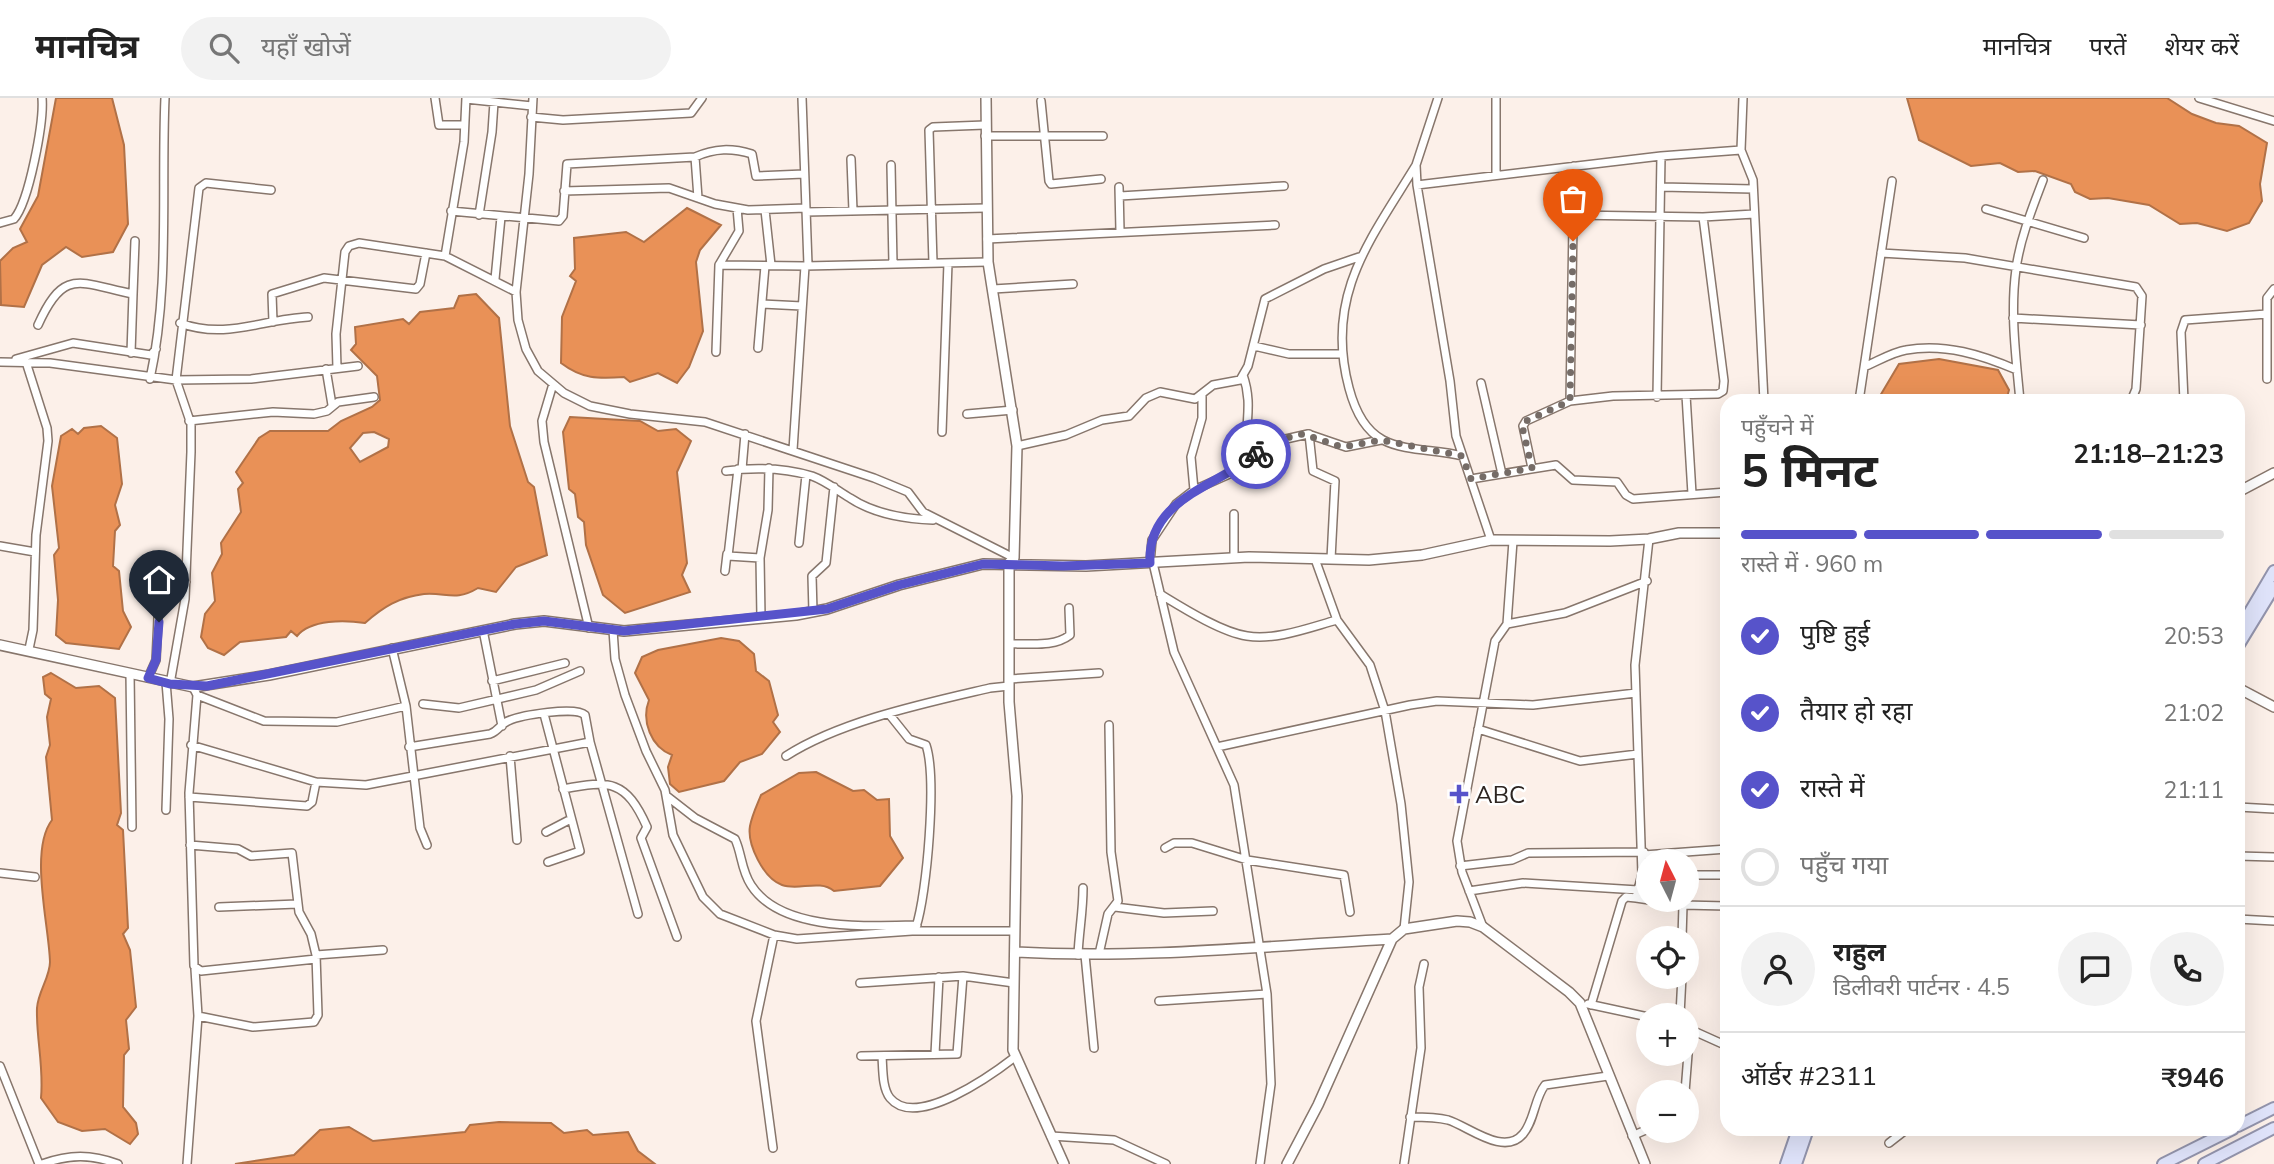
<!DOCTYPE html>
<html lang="hi">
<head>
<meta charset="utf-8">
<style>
  body { margin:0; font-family:Mulish,"Noto Sans Devanagari",sans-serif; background:#f2f2f2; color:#222; height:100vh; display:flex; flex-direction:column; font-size:26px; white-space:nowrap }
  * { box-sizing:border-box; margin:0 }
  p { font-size:23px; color:#767676 }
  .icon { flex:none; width:38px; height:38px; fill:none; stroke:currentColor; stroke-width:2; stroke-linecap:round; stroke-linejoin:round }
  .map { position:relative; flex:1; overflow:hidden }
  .sheet { position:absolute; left:1720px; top:296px; width:525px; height:742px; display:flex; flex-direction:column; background:#fff; border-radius:21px; box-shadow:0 7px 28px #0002 }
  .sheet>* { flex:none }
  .needle { width:46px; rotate:354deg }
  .buttons { position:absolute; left:1636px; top:751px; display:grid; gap:14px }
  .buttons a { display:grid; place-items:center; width:63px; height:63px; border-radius:50%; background:#fff; box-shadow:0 7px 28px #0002; font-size:35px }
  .pin { position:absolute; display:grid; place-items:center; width:60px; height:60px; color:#fff; margin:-72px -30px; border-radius:50% 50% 50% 0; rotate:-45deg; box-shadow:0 0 7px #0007 }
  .pin .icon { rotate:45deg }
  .courier { position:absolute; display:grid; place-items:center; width:70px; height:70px; margin:-35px; border:5px solid #5753ca; border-radius:50%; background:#fff; color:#222; box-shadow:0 2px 9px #0007 }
  .overview em { font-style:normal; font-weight:700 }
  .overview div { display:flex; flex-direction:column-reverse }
  .overview { display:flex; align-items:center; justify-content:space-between; height:119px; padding:0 21px }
  h1 { font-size:46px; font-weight:700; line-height:52px }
  .bar { display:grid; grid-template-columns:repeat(4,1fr); gap:10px 7px; align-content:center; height:84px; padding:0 21px }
  .bar i { height:9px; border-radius:5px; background:#e0e0e0 }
  .bar .selected { background:#5753ca }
  .bar p { grid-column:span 4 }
  .line { display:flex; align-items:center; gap:18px; padding:0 21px; border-top:2px solid #e0e0e0 }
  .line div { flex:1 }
  .round { display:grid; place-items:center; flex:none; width:74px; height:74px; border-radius:37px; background:#f2f2f2 }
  ol { padding:0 21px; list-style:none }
  li { display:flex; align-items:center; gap:21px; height:77px }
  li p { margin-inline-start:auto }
  li .icon { padding:7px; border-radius:50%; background:#5753ca; color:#fff; stroke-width:4 }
  li:last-child { color:#767676 }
  li i { width:38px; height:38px; border:4px solid #e0e0e0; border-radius:50% }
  header { display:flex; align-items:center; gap:42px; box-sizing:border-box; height:98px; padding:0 35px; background:#fff; border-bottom:2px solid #e0e0e0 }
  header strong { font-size:33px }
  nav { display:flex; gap:38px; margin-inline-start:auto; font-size:24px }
  .search { width:490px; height:63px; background:#f2f2f2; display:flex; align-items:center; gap:18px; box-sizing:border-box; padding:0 24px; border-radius:38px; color:#767676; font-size:26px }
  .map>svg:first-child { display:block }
</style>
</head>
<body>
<header>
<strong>मानचित्र</strong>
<div class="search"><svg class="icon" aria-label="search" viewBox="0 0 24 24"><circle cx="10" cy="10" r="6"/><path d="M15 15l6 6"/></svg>यहाँ खोजें</div>
<nav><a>मानचित्र</a><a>परतें</a><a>शेयर करें</a></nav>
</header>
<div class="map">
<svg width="2274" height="1066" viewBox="0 0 2274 1066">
  <rect width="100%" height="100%" fill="#fcf0e9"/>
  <path fill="#e99157" stroke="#b17147" stroke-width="2" fill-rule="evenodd" d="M56 0H112L124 47 128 126 113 154 82 159 66 149 42 167 24 209 1 207 0 163 13 150 27 144 20 131 38 98Z
    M1907 0H2167L2192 16 2216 25 2239 28 2267 45 2260 86 2262 103 2249 125 2227 133 2197 125 2180 126 2149 107 2108 100 2090 101 2075 94 2071 86 2035 73 2018 74 2000 65 1971 68 1919 42Z
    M687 110 721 127 700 152 696 164 703 233 689 269 677 285 658 275 630 284 624 279C598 281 582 281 561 265L562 219 576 183 570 178 575 171 574 140 626 134 644 144Z
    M476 196 499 220 510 328 528 384 534 389 547 457 516 469 496 494 478 490C455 504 446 494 424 496 399 499 383 509 365 525 345 522 311 521 297 538L291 533 286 539 240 544 224 557 208 550 201 539 205 516 215 503 212 475 222 456 221 445 241 414 238 391 243 385 236 374 259 340 270 333H328L341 323 372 309 380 302 377 278 351 252 356 246 355 229 403 221 409 226 420 214 454 210 459 198ZM374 334 389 341 388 349 360 364 350 350 363 335Z
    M1939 261 1998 272 2009 292 2006 303H1877L1899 266Z
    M570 319 640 323 658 333 676 331 691 343 677 374 687 465 682 477 690 494 625 515 603 497 586 447 584 424 578 419 575 396 569 391 563 334Z
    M101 328 117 340 122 386 115 407 120 427 115 433 113 468 119 473 123 513 131 529 119 551 66 545 56 537 58 502 54 457 59 450 52 388 61 338 72 331 78 336 84 330Z
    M721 540 739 543 754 556 756 573 769 583 778 617 773 624 780 634 762 656 740 664 724 683 679 694 670 686 668 669 672 657C651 649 641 623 649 602L635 575 642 559 658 552Z
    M51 575 76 590 99 588 115 600 121 715 117 727 123 732 128 830 123 836 130 852 136 909 126 922 129 951 124 957 123 1009 136 1025 138 1036 130 1046 105 1031 82 1033 58 1024 41 1000C44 968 36 940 37 910 38 894 50 879 50 864 49 827 29 752 52 722L46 659 50 647 47 619 51 601 45 596 43 579Z
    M816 674 853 693 864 692 877 702 889 701 890 738 903 760 880 788 834 793C819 781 799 793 782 787 763 780 747 746 750 728 752 717 757 707 761 697L799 675Z
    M499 1024 551 1025 564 1035 587 1032 593 1037 628 1034 638 1053 655 1066H235L294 1057 320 1032 349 1029 373 1043 465 1034 470 1027Z"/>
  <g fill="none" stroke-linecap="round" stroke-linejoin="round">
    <defs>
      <path id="minor" d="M435 0 439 27H464
        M466 0 464 44 445 158 516 194
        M533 0 529 76 516 194 518 222 526 251 538 273 564 295 590 308 630 316 705 324 874 380 908 394 923 414 1014 460
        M802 0 808 167
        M1438 0 1416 67 1417 87 1450 283 1456 338 1491 442
        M1743 0 1741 52 1753 82 1764 303
        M2199 0 2274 23
        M466 1 532 8
        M1041 3 1049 83 1051 86 1101 81
        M531 19 563 22 691 15 702 0
        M985 38H1103
        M695 59 698 100
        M851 61 853 113
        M891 67 893 166
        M1416 67C1371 141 1324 197 1349 290 1354 309 1364 332 1383 342 1406 354 1437 351 1462 358
        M1496 77V0
        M1417 87 1661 58 1741 52
        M1119 89 1120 133
        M1661 89 1753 91
        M271 92 206 85 199 90 176 282 251 281 358 268
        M564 93 669 90 715 106 748 112 806 110
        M1120 98 1284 88
        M1986 111 2084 140
        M765 112 771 167
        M451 113 559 123 563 118 567 66 695 59C715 50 732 50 752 56L756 78 804 76
        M806 114 986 110
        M479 117 492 34 494 4
        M1573 117 1703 119 1754 116
        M0 125 14 121C29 104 44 24 42 0
        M987 141 1275 127
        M1881 155 1965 160 2136 189 2142 198 2136 291 2131 303
        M933 165 929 32 933 29 985 27
        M719 167 805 168
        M495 181 501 119
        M993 191 1073 186
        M133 196 135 143
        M762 206 802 208
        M2013 220 2141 227
        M273 224 272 196 324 180 416 191 420 186 426 155
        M180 225C226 242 263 221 308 219
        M38 227C64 169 79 185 133 196L131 255
        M1254 248 1289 256H1341
        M758 250 765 168
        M716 254 719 167 739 133 737 110
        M16 261 73 245 151 257 156 251
        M0 264 50 265 176 282 191 326V354L185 501 170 586
        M26 264 47 330 48 343 36 437 33 532 29 551
        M1866 268C1878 263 1893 254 1906 252 1945 245 1982 257 2017 272
        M337 270 336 236 345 154 349 148 359 145 445 158
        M326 271 332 307
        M1243 277C1255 312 1241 331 1250 361
        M150 281C170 189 161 93 165 0
        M2267 281V200L2274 191
        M1481 285 1502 376
        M553 286 542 323 544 344 589 530
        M1686 297 1692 396
        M1657 299 1661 58
        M1570 303 1574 68
        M1859 303 1892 83
        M2020 303C2016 259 2010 215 2016 171 2020 141 2032 111 2043 82
        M2184 303 2181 234 2185 222 2267 216
        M967 316 1013 312
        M189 323 273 314 314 316 327 313 338 304 374 299
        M942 334 948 165
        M1309 336 1313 373 1335 383 1331 461
        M1017 348 1066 337 1102 322 1129 318 1146 300 1160 294 1195 301 1213 287 1240 282 1248 268 1265 201 1324 171 1359 159
        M793 352 805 168 988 164
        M1532 370 1523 328 1526 323 1570 303 1613 298 1718 296 1723 293 1724 283 1703 119
        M738 371 728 458 760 460
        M742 371 745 336
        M726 373C756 369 784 370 812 378 826 383 838 393 850 400 874 416 905 421 933 422
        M1471 381 1556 367 1573 382 1617 384 1626 397 1633 401 1727 394
        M1194 392 1191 359 1202 320V297
        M799 445 806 377
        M0 448 35 454
        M1234 460V416
        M1315 461 1337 522 1370 567 1385 613 1401 706 1409 784 1404 831
        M1150 465 1152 442 1176 406 1194 392 1234 374 1277 343 1308 336 1346 349 1381 342
        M1153 465 1174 554 1234 687 1267 896 1271 986 1260 1066
        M725 473 727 456
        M160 487 186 484
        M1160 496C1183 510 1221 534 1247 538 1275 543 1311 529 1337 522
        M813 514 812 478 826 465 834 389
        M761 519 760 460 768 412 769 370
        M1507 526 1513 443
        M483 532 502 628
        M613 532 615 561 625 597 646 653 665 692 673 737 703 799 720 816 774 837 797 841 912 833H1014
        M1009 546C1029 545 1053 550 1070 537L1069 510
        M392 550 406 608 420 730 427 747
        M130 575 132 729
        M148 580 156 562 159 499
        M1009 581 1099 575
        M492 583 565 565
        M193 589 197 597 189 695 194 868 201 873 316 861
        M197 597 264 623 337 624 406 608
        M423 606 459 610 536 592 580 573
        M544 616 580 753 548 764
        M889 616 909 641 926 647C937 680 927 796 916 829
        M1478 631 1580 663 1638 656
        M191 647 316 684 366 687 590 644 638 816
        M409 649 490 636C499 633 500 626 508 623 521 617 576 608 585 617L590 644
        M1217 649 1410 607 1437 603 1533 607 1636 595
        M510 658 517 742
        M786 658C840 623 926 605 990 590L1009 588
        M563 691C610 682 626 682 647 729L641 740 677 839
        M189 699 307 708 312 704 316 684
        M668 699 695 720 735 741C742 756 741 772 751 787 781 834 867 828 917 827
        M2238 709 2274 711
        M166 712 169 621 166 584
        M546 734 571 721
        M190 747 238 751 251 758 292 755 299 814 311 836 316 857 318 917 314 924 253 929 198 918
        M1165 750 1174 745H1192L1247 762 1344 777 1350 814
        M1644 757 1727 751
        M2238 758 2274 759
        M1460 768 1512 762 1528 755 1644 754
        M0 775 35 779
        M1687 777H1727
        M1469 793 1523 785 1638 792
        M1636 800 1683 807 1727 808
        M219 809 297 806
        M1115 809 1164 815 1213 813
        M2238 821 2274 823
        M1483 829 1462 774 1457 743 1495 543 1507 526 1565 515 1647 483
        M1682 840 1683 807
        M1099 856 1108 816 1118 803 1111 754 1109 627
        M316 857 383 852
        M1078 857C1079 833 1083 814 1083 790
        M1085 857 1094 950
        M860 885 963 878 1014 885
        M1159 903 1267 896
        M1588 906 1648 919
        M1591 907 1622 803 1626 799 1636 800 1642 776 1635 567 1649 441
        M1680 917 1682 878
        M1687 930 1727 948
        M935 956 939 879
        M861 958 957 956 963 878
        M882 958C883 971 882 990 890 1000 916 1032 993 976 1015 959
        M0 968 39 1066
        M1685 994 1690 931
        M1410 1019C1423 1019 1436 1019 1448 1022 1468 1028 1504 1059 1523 1036 1535 1022 1534 1001 1545 987L1608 978
        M1051 1038 1114 1042 1166 1066
        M1632 1038 1648 1031
        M1889 1045 1907 1031
        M773 1050 756 923 774 837
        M42 1066C70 1056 91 1056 118 1066
        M187 1066 198 918 195 871
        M1404 1066 1421 950 1419 889 1424 866"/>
      <path id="tertiary" d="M986 0 988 164 1017 348 1014 460 1009 465V604L1017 698 1013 952 1064 1066
        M2238 394 2274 375
        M0 547 193 589 269 577 515 526 544 523 624 533 796 517 827 511 899 487 983 466 1086 468 1249 459 1369 462 1422 457 1491 442 1610 443 1649 441 1679 435H1727
        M2238 590 2274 609
        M1015 854C1141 861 1266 848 1392 841L1404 831 1457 823 1470 824 1483 829 1569 894 1580 905 1645 1066
        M1287 1066 1318 1007 1392 841"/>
      <path id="primary" d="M2238 534 2274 473
        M2238 548 2274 489
        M2238 1028 2274 1010
        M1786 1066 1798 1031
        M1796 1066 1808 1031
        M2163 1066 2233 1031
        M2204 1066 2274 1030"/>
    </defs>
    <use href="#minor" stroke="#87766c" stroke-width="10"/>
    <use href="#tertiary" stroke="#87766c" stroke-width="12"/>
    <use href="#primary" stroke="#9394ac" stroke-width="14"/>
    <use href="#minor" stroke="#fff" stroke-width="7"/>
    <use href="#tertiary" stroke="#fff" stroke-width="9"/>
    <use href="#primary" stroke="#dfe3fa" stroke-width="10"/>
  </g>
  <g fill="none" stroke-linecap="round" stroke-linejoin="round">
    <path stroke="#756c67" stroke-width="7" stroke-dasharray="0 12.6" d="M1256 356 1277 342 1303 336 1342 349 1381 342 1462 358 1471 381 1532 370 1522 328 1526 323 1570 303 1573 143"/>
    <path stroke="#5753ca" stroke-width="9" d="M159 524 156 562 148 580 170 586 207 588 515 526 544 523 624 533 827 511 899 487 983 466 1063 468 1150 465C1147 401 1216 389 1256 356"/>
  </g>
  <path fill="#5753ca" stroke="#fff" stroke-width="2.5" d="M1455.5 685.5h7v7h7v7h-7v7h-7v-7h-7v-7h7z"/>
  <g text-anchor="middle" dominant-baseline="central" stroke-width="5" stroke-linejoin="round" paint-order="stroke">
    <g font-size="24" fill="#2d2521" stroke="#fff" text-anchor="start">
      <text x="1475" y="696">ABC</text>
    </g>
  </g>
</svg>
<div class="buttons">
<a><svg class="needle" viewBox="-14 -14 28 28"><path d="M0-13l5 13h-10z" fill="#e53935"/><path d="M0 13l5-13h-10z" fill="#767676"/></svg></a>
<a><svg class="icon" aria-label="locate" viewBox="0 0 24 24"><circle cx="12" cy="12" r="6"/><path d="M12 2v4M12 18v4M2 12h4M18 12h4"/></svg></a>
<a>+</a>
<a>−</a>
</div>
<div class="pin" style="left:1573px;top:143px;background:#ea580c"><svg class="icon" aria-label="bag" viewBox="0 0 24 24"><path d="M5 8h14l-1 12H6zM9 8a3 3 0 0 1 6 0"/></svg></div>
<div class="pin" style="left:159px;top:524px;background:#1f2937"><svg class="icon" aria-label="home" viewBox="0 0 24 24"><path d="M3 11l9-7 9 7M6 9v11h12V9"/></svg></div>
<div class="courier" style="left:1256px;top:356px"><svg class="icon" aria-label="bike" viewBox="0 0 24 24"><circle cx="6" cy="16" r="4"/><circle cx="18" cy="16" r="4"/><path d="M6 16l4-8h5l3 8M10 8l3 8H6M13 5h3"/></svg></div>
<section class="sheet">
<div class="overview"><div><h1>5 मिनट</h1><p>पहुँचने में</p></div><em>21:18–21:23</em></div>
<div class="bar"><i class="selected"></i><i class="selected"></i><i class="selected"></i><i></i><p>रास्ते में · 960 m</p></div>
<ol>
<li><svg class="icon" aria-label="check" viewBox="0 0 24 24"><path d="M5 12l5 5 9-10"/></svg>पुष्टि हुई<p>20:53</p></li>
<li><svg class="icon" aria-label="check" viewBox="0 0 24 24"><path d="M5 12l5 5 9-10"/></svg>तैयार हो रहा<p>21:02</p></li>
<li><svg class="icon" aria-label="check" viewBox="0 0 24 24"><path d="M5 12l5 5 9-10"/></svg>रास्ते में<p>21:11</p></li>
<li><i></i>पहुँच गया</li>
</ol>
<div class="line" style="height:126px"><a class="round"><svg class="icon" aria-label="person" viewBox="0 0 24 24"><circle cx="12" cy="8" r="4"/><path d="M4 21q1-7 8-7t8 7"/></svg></a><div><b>राहुल</b><p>डिलीवरी पार्टनर · 4.5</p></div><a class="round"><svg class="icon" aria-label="chat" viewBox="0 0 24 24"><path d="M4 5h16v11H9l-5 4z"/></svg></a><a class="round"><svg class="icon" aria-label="phone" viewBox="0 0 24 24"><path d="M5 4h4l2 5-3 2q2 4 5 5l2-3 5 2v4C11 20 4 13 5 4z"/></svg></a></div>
<div class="line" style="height:91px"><div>ऑर्डर #2311</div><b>₹946</b></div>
</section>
</div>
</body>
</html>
